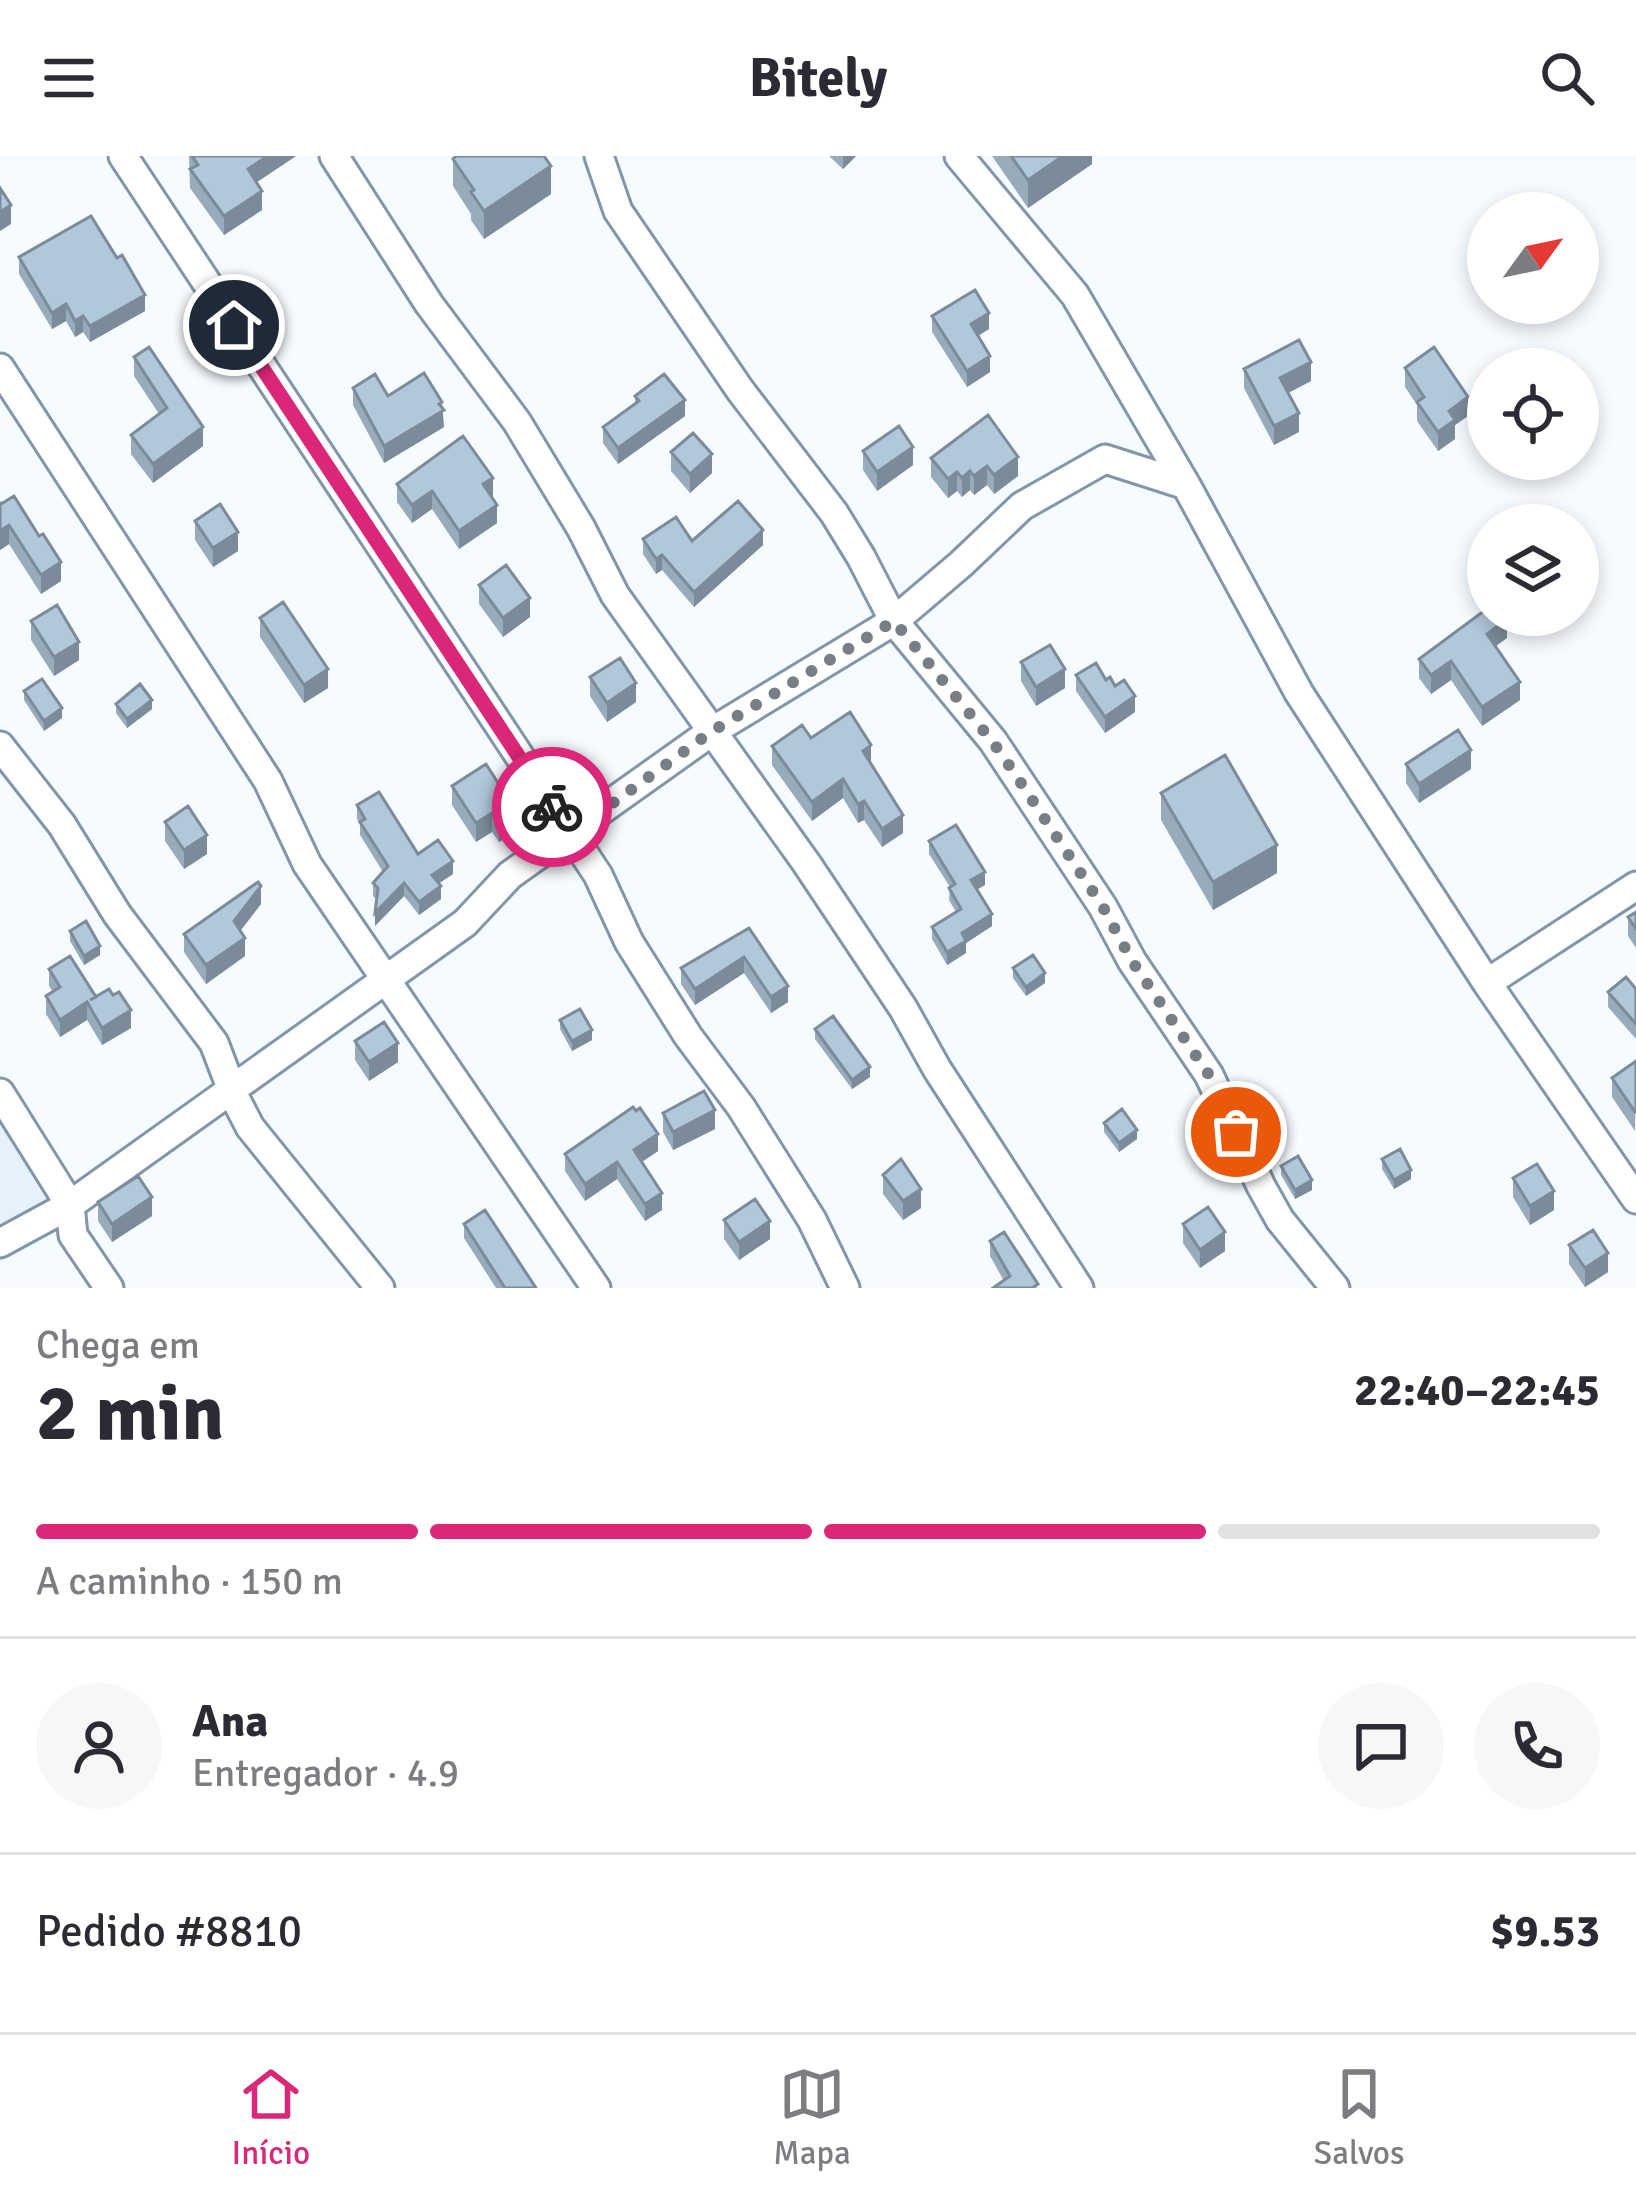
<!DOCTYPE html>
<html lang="pt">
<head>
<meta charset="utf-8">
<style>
  body { margin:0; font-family:Signika,sans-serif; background:#f7f7f7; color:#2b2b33; height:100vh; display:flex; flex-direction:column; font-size:45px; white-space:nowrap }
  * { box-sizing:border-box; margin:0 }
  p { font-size:39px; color:#7c7c81 }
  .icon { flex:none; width:66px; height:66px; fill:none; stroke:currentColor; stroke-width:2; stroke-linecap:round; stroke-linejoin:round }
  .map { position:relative; height:1132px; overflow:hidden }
  .details { display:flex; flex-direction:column; background:#fff; flex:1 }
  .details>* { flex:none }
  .needle { width:78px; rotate:57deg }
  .tools { position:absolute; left:1467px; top:36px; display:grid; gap:24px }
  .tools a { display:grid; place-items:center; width:132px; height:132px; border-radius:50%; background:#fff; box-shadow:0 6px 18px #0003; font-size:60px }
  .pin { position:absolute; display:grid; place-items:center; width:102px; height:102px; color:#fff; margin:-51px; border:6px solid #fff; border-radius:50%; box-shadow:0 3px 12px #0007 }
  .courier { position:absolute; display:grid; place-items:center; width:120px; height:120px; margin:-60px; border:9px solid #db2777; border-radius:50%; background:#fff; color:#222; box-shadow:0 3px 15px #0007 }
  .headline em { font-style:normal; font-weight:800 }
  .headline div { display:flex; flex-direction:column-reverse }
  .headline { display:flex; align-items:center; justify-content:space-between; height:204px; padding:0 36px }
  h1 { font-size:78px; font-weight:800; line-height:90px }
  .bar { display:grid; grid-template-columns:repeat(4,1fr); gap:18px 12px; align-content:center; height:144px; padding:0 36px }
  .bar i { height:15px; border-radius:9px; background:#e1e1e2 }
  .bar .selected { background:#db2777 }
  .bar p { grid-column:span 4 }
  .line { display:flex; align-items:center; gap:30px; padding:0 36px; border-top:3px solid #e1e1e2 }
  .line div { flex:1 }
  .round { display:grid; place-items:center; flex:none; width:126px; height:126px; border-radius:63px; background:#f7f7f7 }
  header { display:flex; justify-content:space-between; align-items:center; height:156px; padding:0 36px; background:#fff; font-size:54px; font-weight:800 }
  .dock { display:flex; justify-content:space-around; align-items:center; height:168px; border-top:3px solid #e1e1e2; background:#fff; font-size:33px; color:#7c7c81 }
  .dock a { display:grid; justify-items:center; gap:6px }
  .dock .selected { color:#db2777 }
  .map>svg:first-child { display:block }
</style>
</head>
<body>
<header><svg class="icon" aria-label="menu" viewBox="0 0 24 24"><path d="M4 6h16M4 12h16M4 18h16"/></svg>Bitely<svg class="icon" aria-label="search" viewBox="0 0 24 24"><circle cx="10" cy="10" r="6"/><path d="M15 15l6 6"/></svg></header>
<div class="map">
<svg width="1636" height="1132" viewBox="0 0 1636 1132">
  <rect width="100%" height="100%" fill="#f6fbff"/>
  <path fill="#e6f1fc" d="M0 951 55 1039 0 1073Z"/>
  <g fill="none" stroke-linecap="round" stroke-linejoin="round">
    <defs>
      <path id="street" d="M123 0 598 719 629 786 688 880 741 951 812 1064 845 1132
        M334 0 429 148 517 266 581 372 615 439 807 708 903 852 937 913 1079 1132
        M599 0 618 55 740 234 834 357 861 401 894 465 993 585 1103 751 1132 805 1209 919 1261 1030 1280 1064 1335 1132
        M959 0 1075 139 1186 329 1299 537 1487 827 1636 1043
        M0 212 268 625 307 708 596 1132
        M0 590 62 669 117 758 214 887 235 942 250 971 380 1132
        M1487 827 1636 730
        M0 937 70 1049 73 1079 109 1132
        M0 1087 70 1049 465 767 510 719 711 576 894 465 961 408 1022 350 1105 303 1186 329"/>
    </defs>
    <use href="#street" stroke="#8196a8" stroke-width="33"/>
    <use href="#street" stroke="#fff" stroke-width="27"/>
  </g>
  <path fill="#98abbb" d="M189 0H296L257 26 262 54 224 79 190 32Z
    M829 0H856L843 13Z
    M992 0H1092V8L1028 52Z
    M453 3 551 38 484 83 471 64V58L453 30Z
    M19 101 145 155 90 186 83 176 75 181 66 165 52 173 19 118Z
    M932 160 989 173 978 180 990 216 967 231 932 176Z
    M134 201 203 290 153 327 131 298V279L159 258 134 220Z
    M1405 212 1468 260 1455 269V283L1438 295 1417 265V249L1405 231Z
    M1244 213 1311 225 1288 237 1299 276 1274 289 1244 232Z
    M353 232 388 240 444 271 384 307 353 249Z
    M635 240 685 260 618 308 603 287V271L635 248Z
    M988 259 1018 320 994 338 987 329 974 339 970 334 962 341 957 335 948 342 931 321V302Z
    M863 295 913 309 877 335 863 314Z
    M671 296 712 317 690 337 671 315Z
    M397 328 493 340 491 341 497 367 459 393 432 353 412 367 397 346Z
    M0 346 61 425 41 438 9 388 0 394Z
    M195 365 238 395 213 411 195 384Z
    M643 383 692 385 763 389 694 451 662 414 656 418 643 398Z
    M479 429 530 461 503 481 479 448Z
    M260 462 328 532 304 547 260 481Z
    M31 465 79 504 54 520 31 484Z
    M1507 482 1496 490 1520 544 1482 570 1451 524 1431 538 1419 522V503Z
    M1021 506 1065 532 1036 550 1021 525Z
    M1076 519 1106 524 1115 530 1135 556 1105 577 1076 535Z
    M590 521 636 546 607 566 590 540Z
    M24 535 62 562 44 575 24 544Z
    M116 548 152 553 127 572 116 557Z
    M811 582 871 608 903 677 882 691 864 664 858 667 843 642 812 665 772 609V590Z
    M1406 608 1471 613 1419 647 1406 627Z
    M452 630 529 667 499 686 492 676 476 686 452 649Z
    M1161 637 1277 717 1213 754 1161 664Z
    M357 649 418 698 453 718 439 727 441 743 419 759 404 740 375 770 377 744 373 740V727L383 716 360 679V669L357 663Z
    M165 666 207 698 184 713 165 685Z
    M929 685 985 729 976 733 992 770 966 787V797L947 809 932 783V771L956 756 949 744 950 731 929 698Z
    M261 748 240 775 245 800 206 828 184 796V778Z
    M1636 756V792L1628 780V761Z
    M749 772 788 846 771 857 744 817 695 849 681 828V812Z
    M70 775 100 799 84 809 70 785Z
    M1013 812 1045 827 1026 840 1013 822Z
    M49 813 96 841 131 872 102 889 87 864 60 881 46 858V840L53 836 49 830Z
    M1636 833V883L1608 851V836Z
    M560 864 592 884 572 895 560 873Z
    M815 873 870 921 852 933 815 883Z
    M355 885 398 906 369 925 355 904Z
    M1636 905 1635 975 1612 941V922Z
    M663 957 715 973 673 994 663 976Z
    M1104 967 1137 983 1119 996 1104 976Z
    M658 995 642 1006 662 1054 645 1065 617 1023 585 1045 565 1015V998Z
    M1382 1003 1411 1023 1394 1033 1382 1013Z
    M1281 1010 1312 1034 1295 1043 1281 1019Z
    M883 1019 921 1052 903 1064 883 1038Z
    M1513 1022 1554 1054 1530 1069 1513 1041Z
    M98 1046 152 1060 112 1086 98 1065Z
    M724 1064 770 1083 739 1104 724 1083Z
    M464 1068 536 1132H496L464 1082Z
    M1183 1068 1225 1095 1200 1112 1183 1087Z
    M990 1085 1038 1132 1004 1125 990 1100Z
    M1569 1089 1608 1116 1585 1131 1569 1108Z"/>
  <path fill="#7c8b99" d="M268 0H296L248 32V13Z
    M843 0H856L843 13Z
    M1063 0H1092V8L1028 52V24Z
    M551 10V38L484 83V55Z
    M262 35V54L224 79V60Z
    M11 49V68L0 75V56Z
    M145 139V155L90 186V170Z
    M66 148V165L52 173V157Z
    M989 157V173L971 184V168Z
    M83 160V176L75 181V165Z
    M990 200V216L967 231V215Z
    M1311 206V225L1280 241V222Z
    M1468 241V260L1455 269V283L1438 295V276L1449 255Z
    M685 244V260L618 308V292Z
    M442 246 444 271 384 307V290Z
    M1299 257V276L1274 289V270Z
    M203 271V290L153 327V308Z
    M913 291V309L877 335V316Z
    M712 298V317L690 337V318Z
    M1018 301V320L994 338V319Z
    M987 310V329L974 339V320Z
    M970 315V334L962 341V322Z
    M957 316V335L948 342V323Z
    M493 322V340L483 346V328Z
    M432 335V353L412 367V349Z
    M497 349V367L459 393V375Z
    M9 369V388L0 394V375Z
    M763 374V389L694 451V436Z
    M238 376V395L213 411V392Z
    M662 399V414L656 418V403Z
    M61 406V425L41 438V419Z
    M530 442V461L503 481V462Z
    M1507 463V482L1487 496V478Z
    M79 486V504L54 520V501Z
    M1451 505V524L1431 538V519Z
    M328 513V532L304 547V529Z
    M1065 513V532L1036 550V531Z
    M1520 526V544L1482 570V551Z
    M636 527V546L607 566V547Z
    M1135 540V556L1105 577V561Z
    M152 544V553L127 572V563Z
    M62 552V562L44 575V565Z
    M871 589V608L863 595Z
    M1471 594V613L1419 647V628Z
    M843 623V642L812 665V646Z
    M864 645V664L858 667V648Z
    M529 648V667L499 686V668Z
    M492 657V676L476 686V667Z
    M903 659V677L882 691V673Z
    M207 679V698L184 713V694Z
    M1277 689V717L1213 754V726Z
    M453 705V718L432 732V719Z
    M985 716V729L971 737V724Z
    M404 727V740L375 770V757Z
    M261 730V748L234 783V765Z
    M441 730V743L419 759V746Z
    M992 758V770L966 787V797L947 809V796L962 777Z
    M245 782V800L206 828V809Z
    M100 790V799L84 809V800Z
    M744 801V817L695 849V833Z
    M1045 817V827L1026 840V831Z
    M788 830V846L771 857V841Z
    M87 846V864L60 881V864Z
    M131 854V872L102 889V872Z
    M592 874V884L572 895V885Z
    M398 887V906L369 925V906Z
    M870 911V921L852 933V924Z
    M715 954V973L673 994V976Z
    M1137 974V983L1119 996V987Z
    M658 978V995L634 1011V994Z
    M617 1006V1023L585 1045V1028Z
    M1411 1014V1023L1394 1033V1024Z
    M1312 1024V1034L1295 1043V1034Z
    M921 1033V1052L903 1064V1045Z
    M1554 1035V1054L1530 1069V1050Z
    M662 1037V1054L645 1065V1048Z
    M152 1041V1060L112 1086V1068Z
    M770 1065V1083L739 1104V1086Z
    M1225 1076V1095L1200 1112V1094Z
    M1608 1097V1116L1585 1131V1112Z"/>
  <path fill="#b1c7da" stroke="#7c8b99" stroke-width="3" d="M192 0H268L248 13 262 35 224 60 190 13 198 9Z
    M456 0H544L551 10 484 55 471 36 474 34 453 3Z
    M1011 0H1063L1028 24Z
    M0 32 11 49 0 56Z
    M91 60 117 102 122 99 145 139 90 170 83 160 75 165 66 148 52 157 19 101Z
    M975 134 989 157 971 168 990 200 967 215 932 160Z
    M1299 184 1311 206 1280 222 1299 257 1274 270 1244 213Z
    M149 191 203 271 153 308 131 279 167 252 134 201Z
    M1434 191 1468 241 1449 255 1455 264 1438 276 1417 246 1424 241 1405 212Z
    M424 217 442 246 439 248 444 254 384 290 353 232 375 218 388 240Z
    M664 218 685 244 618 292 603 271 639 245 635 240Z
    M988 259 1018 301 994 319 987 310 974 320 970 315 962 322 957 316 948 323 931 302Z
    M899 270 913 291 877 316 863 295Z
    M693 277 712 298 690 318 671 296Z
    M463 280 493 322 483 328 497 349 459 375 432 335 412 349 397 328Z
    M14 340 39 380 43 378 61 406 41 419 9 369 0 375V346L1 348Z
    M738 345 763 374 694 436 662 399 656 403 643 383 676 361 692 385Z
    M220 348 238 376 213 392 195 365Z
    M506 409 530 442 503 462 479 429Z
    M283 446 328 513 304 529 260 462Z
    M57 449 79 486 54 501 31 465Z
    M1488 452V459H1503L1507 463 1487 478 1520 526 1482 551 1451 505 1431 519 1419 503Z
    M1050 489 1065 513 1036 531 1021 506Z
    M620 502 636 527 607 547 590 521Z
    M1096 507 1106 524 1110 521 1115 530 1124 524 1135 540 1105 561 1076 519Z
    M42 523 62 552 44 565 24 535Z
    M140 528 152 544 127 563 116 548Z
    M850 556 871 589 863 595 903 659 882 673 864 645 858 648 843 623 812 646 772 590 802 569 811 582Z
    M1458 574 1471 594 1419 628 1406 608Z
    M1225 599 1277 689 1213 726 1161 637Z
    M486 608 500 630 512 622 529 648 499 668 492 657 476 667 452 630Z
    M379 636 418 698 438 684 453 705 432 719 441 730 419 746 404 727 375 757 378 732 373 727 388 710 360 666 365 663 357 649Z
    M188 650 207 679 184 694 165 666Z
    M956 669 985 716 971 724 992 758 962 777 966 785 947 796 932 771 961 753 949 732 955 728 929 685Z
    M258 726 261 730 234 765 245 782 206 809 184 778Z
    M1636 756V773L1628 761Z
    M86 765 100 790 84 800 70 775Z
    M749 772 788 830 771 841 744 801 695 833 681 812Z
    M1033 799 1045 817 1026 831 1013 812Z
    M70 800 96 841 90 844 109 833 113 839 119 836 131 854 102 872 87 846 60 864 46 840 60 831 49 813Z
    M1626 821 1636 833V868L1608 836Z
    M580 853 592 874 572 885 560 864Z
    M833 860 870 911 852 924 815 873Z
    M384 866 398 887 369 906 355 885Z
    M1636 905V956H1635L1612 922Z
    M704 935 715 954 673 976 663 957Z
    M633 951 636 955 640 952 658 978 634 994 662 1037 645 1048 617 1006 585 1028 565 998Z
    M1122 953 1137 974 1119 987 1104 967Z
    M1400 993 1411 1014 1394 1024 1382 1003Z
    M1298 1000 1312 1024 1295 1034 1281 1010Z
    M901 1003 921 1033 903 1045 883 1019Z
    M1537 1008 1554 1035 1530 1050 1513 1022Z
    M138 1020 152 1041 112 1068 98 1046Z
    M755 1043 770 1065 739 1086 724 1064Z
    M1208 1051 1225 1076 1200 1094 1183 1068Z
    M485 1054 536 1132H505L464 1068Z
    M1593 1074 1608 1097 1585 1112 1569 1089Z
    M1004 1076 1038 1128 1032 1132H993L1010 1120 990 1085Z"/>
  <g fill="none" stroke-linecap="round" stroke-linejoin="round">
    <path stroke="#777f85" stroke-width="12" stroke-dasharray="0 21.6" d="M552 651 570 678 711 576 894 465 992 585 1015 618 1103 751 1132 805 1209 919 1236 976"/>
    <path stroke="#db2777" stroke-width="15" d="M234 169 552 651"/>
  </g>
</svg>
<div class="tools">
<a><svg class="needle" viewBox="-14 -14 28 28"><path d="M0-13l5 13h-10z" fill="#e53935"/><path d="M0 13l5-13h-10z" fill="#7c7c81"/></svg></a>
<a><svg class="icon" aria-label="locate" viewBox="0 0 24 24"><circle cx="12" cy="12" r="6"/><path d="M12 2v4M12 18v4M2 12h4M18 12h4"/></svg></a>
<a><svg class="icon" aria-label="layers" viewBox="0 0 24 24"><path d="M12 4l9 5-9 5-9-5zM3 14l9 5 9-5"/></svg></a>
</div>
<div class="pin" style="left:1236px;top:976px;background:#ea580c"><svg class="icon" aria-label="bag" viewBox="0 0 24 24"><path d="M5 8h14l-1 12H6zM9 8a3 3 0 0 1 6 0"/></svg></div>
<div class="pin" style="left:234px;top:169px;background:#1f2937"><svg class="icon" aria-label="home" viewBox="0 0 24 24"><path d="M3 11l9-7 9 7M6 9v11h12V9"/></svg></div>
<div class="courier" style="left:552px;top:651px"><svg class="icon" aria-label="bike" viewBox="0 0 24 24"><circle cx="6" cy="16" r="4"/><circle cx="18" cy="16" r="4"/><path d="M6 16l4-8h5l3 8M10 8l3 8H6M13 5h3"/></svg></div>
</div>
<section class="details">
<div class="headline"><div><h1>2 min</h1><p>Chega em</p></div><em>22:40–22:45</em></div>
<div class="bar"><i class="selected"></i><i class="selected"></i><i class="selected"></i><i></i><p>A caminho · 150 m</p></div>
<div class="line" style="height:216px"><a class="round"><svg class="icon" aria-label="person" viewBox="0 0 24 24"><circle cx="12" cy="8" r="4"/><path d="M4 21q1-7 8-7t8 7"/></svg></a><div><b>Ana</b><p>Entregador · 4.9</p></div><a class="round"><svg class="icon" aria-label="chat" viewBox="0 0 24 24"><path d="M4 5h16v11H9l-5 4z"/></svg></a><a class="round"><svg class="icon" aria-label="phone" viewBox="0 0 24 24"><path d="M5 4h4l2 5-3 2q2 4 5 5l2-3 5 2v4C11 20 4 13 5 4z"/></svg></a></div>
<div class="line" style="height:156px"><div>Pedido #8810</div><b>$9.53</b></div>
</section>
<nav class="dock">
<a class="selected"><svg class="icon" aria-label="home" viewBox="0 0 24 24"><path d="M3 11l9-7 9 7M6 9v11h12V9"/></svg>Início</a>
<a><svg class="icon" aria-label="map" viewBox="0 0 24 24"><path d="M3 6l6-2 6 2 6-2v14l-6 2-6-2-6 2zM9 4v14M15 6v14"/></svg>Mapa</a>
<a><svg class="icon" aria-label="saved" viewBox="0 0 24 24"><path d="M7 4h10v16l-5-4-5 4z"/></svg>Salvos</a>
</nav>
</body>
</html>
